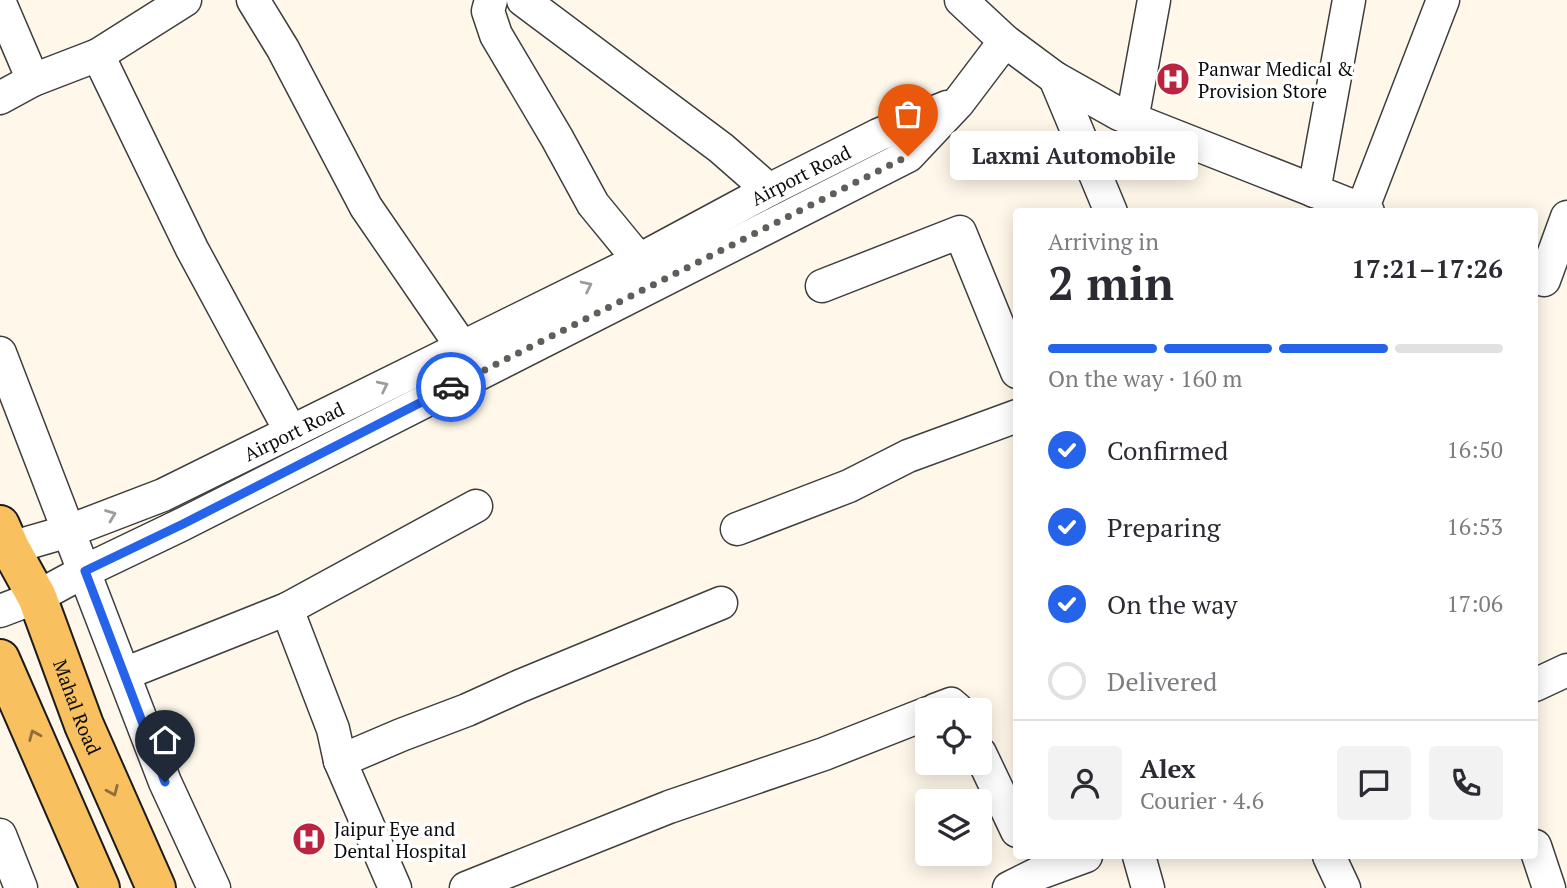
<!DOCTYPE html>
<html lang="en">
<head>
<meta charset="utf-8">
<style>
  body { margin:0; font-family:"PT Serif",serif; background:#f2f2f3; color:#2b2b33; height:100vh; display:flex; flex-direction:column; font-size:26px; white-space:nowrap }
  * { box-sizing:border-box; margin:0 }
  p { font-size:23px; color:#7c7c81 }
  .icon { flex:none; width:38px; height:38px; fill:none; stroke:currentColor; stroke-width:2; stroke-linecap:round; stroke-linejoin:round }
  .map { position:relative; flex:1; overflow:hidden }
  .drawer { position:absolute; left:1013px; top:208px; width:525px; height:651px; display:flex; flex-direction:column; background:#fff; border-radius:7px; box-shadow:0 4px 18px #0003 }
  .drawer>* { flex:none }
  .fabs { position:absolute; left:915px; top:698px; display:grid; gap:14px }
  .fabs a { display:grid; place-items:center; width:77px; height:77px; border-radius:7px; background:#fff; box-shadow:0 4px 18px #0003; font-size:35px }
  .pin { position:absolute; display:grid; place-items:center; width:60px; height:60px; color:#fff; margin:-72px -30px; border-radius:50% 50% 50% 0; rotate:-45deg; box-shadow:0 0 7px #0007 }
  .pin .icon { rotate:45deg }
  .courier { position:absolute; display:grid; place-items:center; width:70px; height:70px; margin:-35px; border:5px solid #2563eb; border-radius:50%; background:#fff; color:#222; box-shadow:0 2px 9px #0007 }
  .bubble { position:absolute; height:49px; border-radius:7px; background:#fff; box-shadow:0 4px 18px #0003; font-size:23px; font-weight:700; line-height:49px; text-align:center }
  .headline em { font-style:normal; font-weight:700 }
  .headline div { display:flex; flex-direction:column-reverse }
  .headline { display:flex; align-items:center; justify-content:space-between; height:119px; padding:0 35px }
  h1 { font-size:46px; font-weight:700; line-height:52px }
  .bar { display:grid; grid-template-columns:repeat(4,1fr); gap:10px 7px; align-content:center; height:84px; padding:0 35px }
  .bar i { height:9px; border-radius:5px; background:#e1e1e2 }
  .bar .selected { background:#2563eb }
  .bar p { grid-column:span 4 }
  .line { display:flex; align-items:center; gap:18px; padding:0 35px; border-top:2px solid #e1e1e2 }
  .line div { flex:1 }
  .round { display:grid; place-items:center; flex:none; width:74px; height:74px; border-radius:7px; background:#f2f2f3 }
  ol { padding:0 35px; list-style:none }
  li { display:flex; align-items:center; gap:21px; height:77px }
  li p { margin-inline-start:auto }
  li .icon { padding:7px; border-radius:50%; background:#2563eb; color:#fff; stroke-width:4 }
  li:last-child { color:#7c7c81 }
  li i { width:38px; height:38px; border:4px solid #e1e1e2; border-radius:50% }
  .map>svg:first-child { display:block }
</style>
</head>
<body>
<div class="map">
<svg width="1567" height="888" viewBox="0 0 1567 888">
  <rect width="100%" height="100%" fill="#fff8ea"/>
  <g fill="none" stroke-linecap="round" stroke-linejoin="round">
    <defs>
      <g id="minor">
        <path d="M253 0 283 49 366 207 462 347"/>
        <path d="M491 0 488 11 496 35 557 138 593 204 639 260"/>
        <path d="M523 0 721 148 769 190"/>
        <path d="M961 0 1005 41"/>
        <path d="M0 3 33 80"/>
        <path d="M98 55 192 249 291 432"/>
        <path d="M1055 78 1111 212"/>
        <path d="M0 98 33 80 98 55 185 0"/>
        <path d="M1132 120 1154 0"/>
        <path d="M1314 191 1349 0"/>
        <path d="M1362 210 1443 0"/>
        <path d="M1544 280 1567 217"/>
        <path d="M822 286 960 232 1017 372"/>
        <path d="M0 353 165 782 214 888"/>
        <path d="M737 529 849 486 908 456 1017 416"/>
        <path id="s1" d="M0 551 69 531 163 495 639 260 769 190 878 135 947 107"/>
        <path d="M287 609 333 729 340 761 395 888"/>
        <path d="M0 611 37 597 85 571 183 524 908 156 958 103 1005 41 1055 78 1119 114 1368 212"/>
        <path d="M124 674 287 609 476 506"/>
        <path d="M1535 685 1567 670"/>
        <path d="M935 710 951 704 958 710"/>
        <path d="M980 753 1017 831"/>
        <path d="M340 761 401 735 467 710 520 686 721 603"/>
        <path d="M0 835 21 888"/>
        <path d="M1535 846 1549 888"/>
        <path d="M1139 856 1148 888"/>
        <path d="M1329 856 1344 888"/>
        <path d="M466 888 669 807 824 754 928 713"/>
        <path d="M1009 888 1037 874 1086 856"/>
      </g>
      <g id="major">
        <path id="s2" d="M0 525 10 548 37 597 84 725 156 888"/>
        <path d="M0 659 100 888"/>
      </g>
    </defs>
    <use href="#minor" stroke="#3e3e3e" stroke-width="35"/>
    <use href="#major" stroke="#1c1c1c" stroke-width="42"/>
    <use href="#minor" stroke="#fff" stroke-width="32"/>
    <use href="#major" stroke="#f9c060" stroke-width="38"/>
  </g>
  <defs><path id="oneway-chevron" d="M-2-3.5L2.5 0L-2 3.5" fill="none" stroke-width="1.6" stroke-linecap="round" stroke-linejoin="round" transform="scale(1.75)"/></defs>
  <g stroke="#9d9d9d">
    <use href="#oneway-chevron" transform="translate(587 286) rotate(-26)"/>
    <use href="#oneway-chevron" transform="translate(383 386) rotate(-26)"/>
    <use href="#oneway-chevron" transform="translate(111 515) rotate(-21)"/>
  </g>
  <g stroke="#8e6f3a">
    <use href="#oneway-chevron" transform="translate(34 735) rotate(-113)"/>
    <use href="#oneway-chevron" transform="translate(113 791) rotate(66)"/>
  </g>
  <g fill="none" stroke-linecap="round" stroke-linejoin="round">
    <path stroke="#605e59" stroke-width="7" stroke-dasharray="0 12.6" d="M451 387 908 156"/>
    <path stroke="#2563eb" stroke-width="9" d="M165 782 85 571 183 524 451 387"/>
  </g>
  <defs>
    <symbol id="hospital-disc" viewBox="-11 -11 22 22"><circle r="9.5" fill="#bb243e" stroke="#fff"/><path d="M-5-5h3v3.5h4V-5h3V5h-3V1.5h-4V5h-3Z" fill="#fff"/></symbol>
  </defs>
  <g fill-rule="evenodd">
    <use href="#hospital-disc" x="1154" y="60" width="38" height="38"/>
    <use href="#hospital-disc" x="290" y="820" width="38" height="38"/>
  </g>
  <g text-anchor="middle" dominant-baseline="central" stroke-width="7" stroke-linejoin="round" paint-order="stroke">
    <g font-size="19" fill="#0b0b0b" stroke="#fff" text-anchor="start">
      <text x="1198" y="68">Panwar Medical &amp;<tspan x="1198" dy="22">Provision Store</tspan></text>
      <text x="334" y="828">Jaipur Eye and<tspan x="334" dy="22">Dental Hospital</tspan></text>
    </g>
    <g font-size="19" fill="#0b0b0b" stroke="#fff">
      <text stroke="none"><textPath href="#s1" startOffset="886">Airport Road</textPath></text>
      <text stroke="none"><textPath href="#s1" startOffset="318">Airport Road</textPath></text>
      <text stroke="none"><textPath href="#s2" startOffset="198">Mahal Road</textPath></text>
    </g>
  </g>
</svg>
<div class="fabs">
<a><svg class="icon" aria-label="locate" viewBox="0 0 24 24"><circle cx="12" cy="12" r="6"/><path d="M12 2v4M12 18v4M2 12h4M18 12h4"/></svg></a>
<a><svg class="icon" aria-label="layers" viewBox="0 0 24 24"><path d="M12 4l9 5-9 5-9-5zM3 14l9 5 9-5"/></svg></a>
</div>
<div class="pin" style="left:908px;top:156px;background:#ea580c"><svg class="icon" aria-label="bag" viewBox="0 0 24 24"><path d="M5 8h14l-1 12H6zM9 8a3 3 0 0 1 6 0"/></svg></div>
<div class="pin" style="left:165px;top:782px;background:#1f2937"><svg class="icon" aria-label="home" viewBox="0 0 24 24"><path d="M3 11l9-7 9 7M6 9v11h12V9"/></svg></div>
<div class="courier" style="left:451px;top:387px"><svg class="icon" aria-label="car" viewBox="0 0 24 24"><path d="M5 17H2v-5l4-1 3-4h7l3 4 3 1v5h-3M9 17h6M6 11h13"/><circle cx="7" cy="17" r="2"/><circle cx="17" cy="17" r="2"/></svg></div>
<div class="bubble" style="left:950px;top:131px;width:248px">Laxmi Automobile</div>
<section class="drawer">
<div class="headline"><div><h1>2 min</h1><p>Arriving in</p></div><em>17:21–17:26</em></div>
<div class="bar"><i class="selected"></i><i class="selected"></i><i class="selected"></i><i></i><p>On the way · 160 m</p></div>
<ol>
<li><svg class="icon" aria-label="check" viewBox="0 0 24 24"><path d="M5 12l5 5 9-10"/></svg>Confirmed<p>16:50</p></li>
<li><svg class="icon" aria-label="check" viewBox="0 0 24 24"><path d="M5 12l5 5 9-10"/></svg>Preparing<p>16:53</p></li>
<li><svg class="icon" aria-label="check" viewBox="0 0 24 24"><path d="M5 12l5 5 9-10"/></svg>On the way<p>17:06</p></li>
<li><i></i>Delivered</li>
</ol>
<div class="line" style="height:126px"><a class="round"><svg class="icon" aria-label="person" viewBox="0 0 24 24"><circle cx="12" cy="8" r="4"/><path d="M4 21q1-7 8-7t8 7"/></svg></a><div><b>Alex</b><p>Courier · 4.6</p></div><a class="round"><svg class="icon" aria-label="chat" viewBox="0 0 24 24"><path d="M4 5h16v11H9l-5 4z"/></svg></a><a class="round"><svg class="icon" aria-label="phone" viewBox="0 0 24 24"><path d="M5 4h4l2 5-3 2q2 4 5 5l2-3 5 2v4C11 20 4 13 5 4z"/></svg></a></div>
</section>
</div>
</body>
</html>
